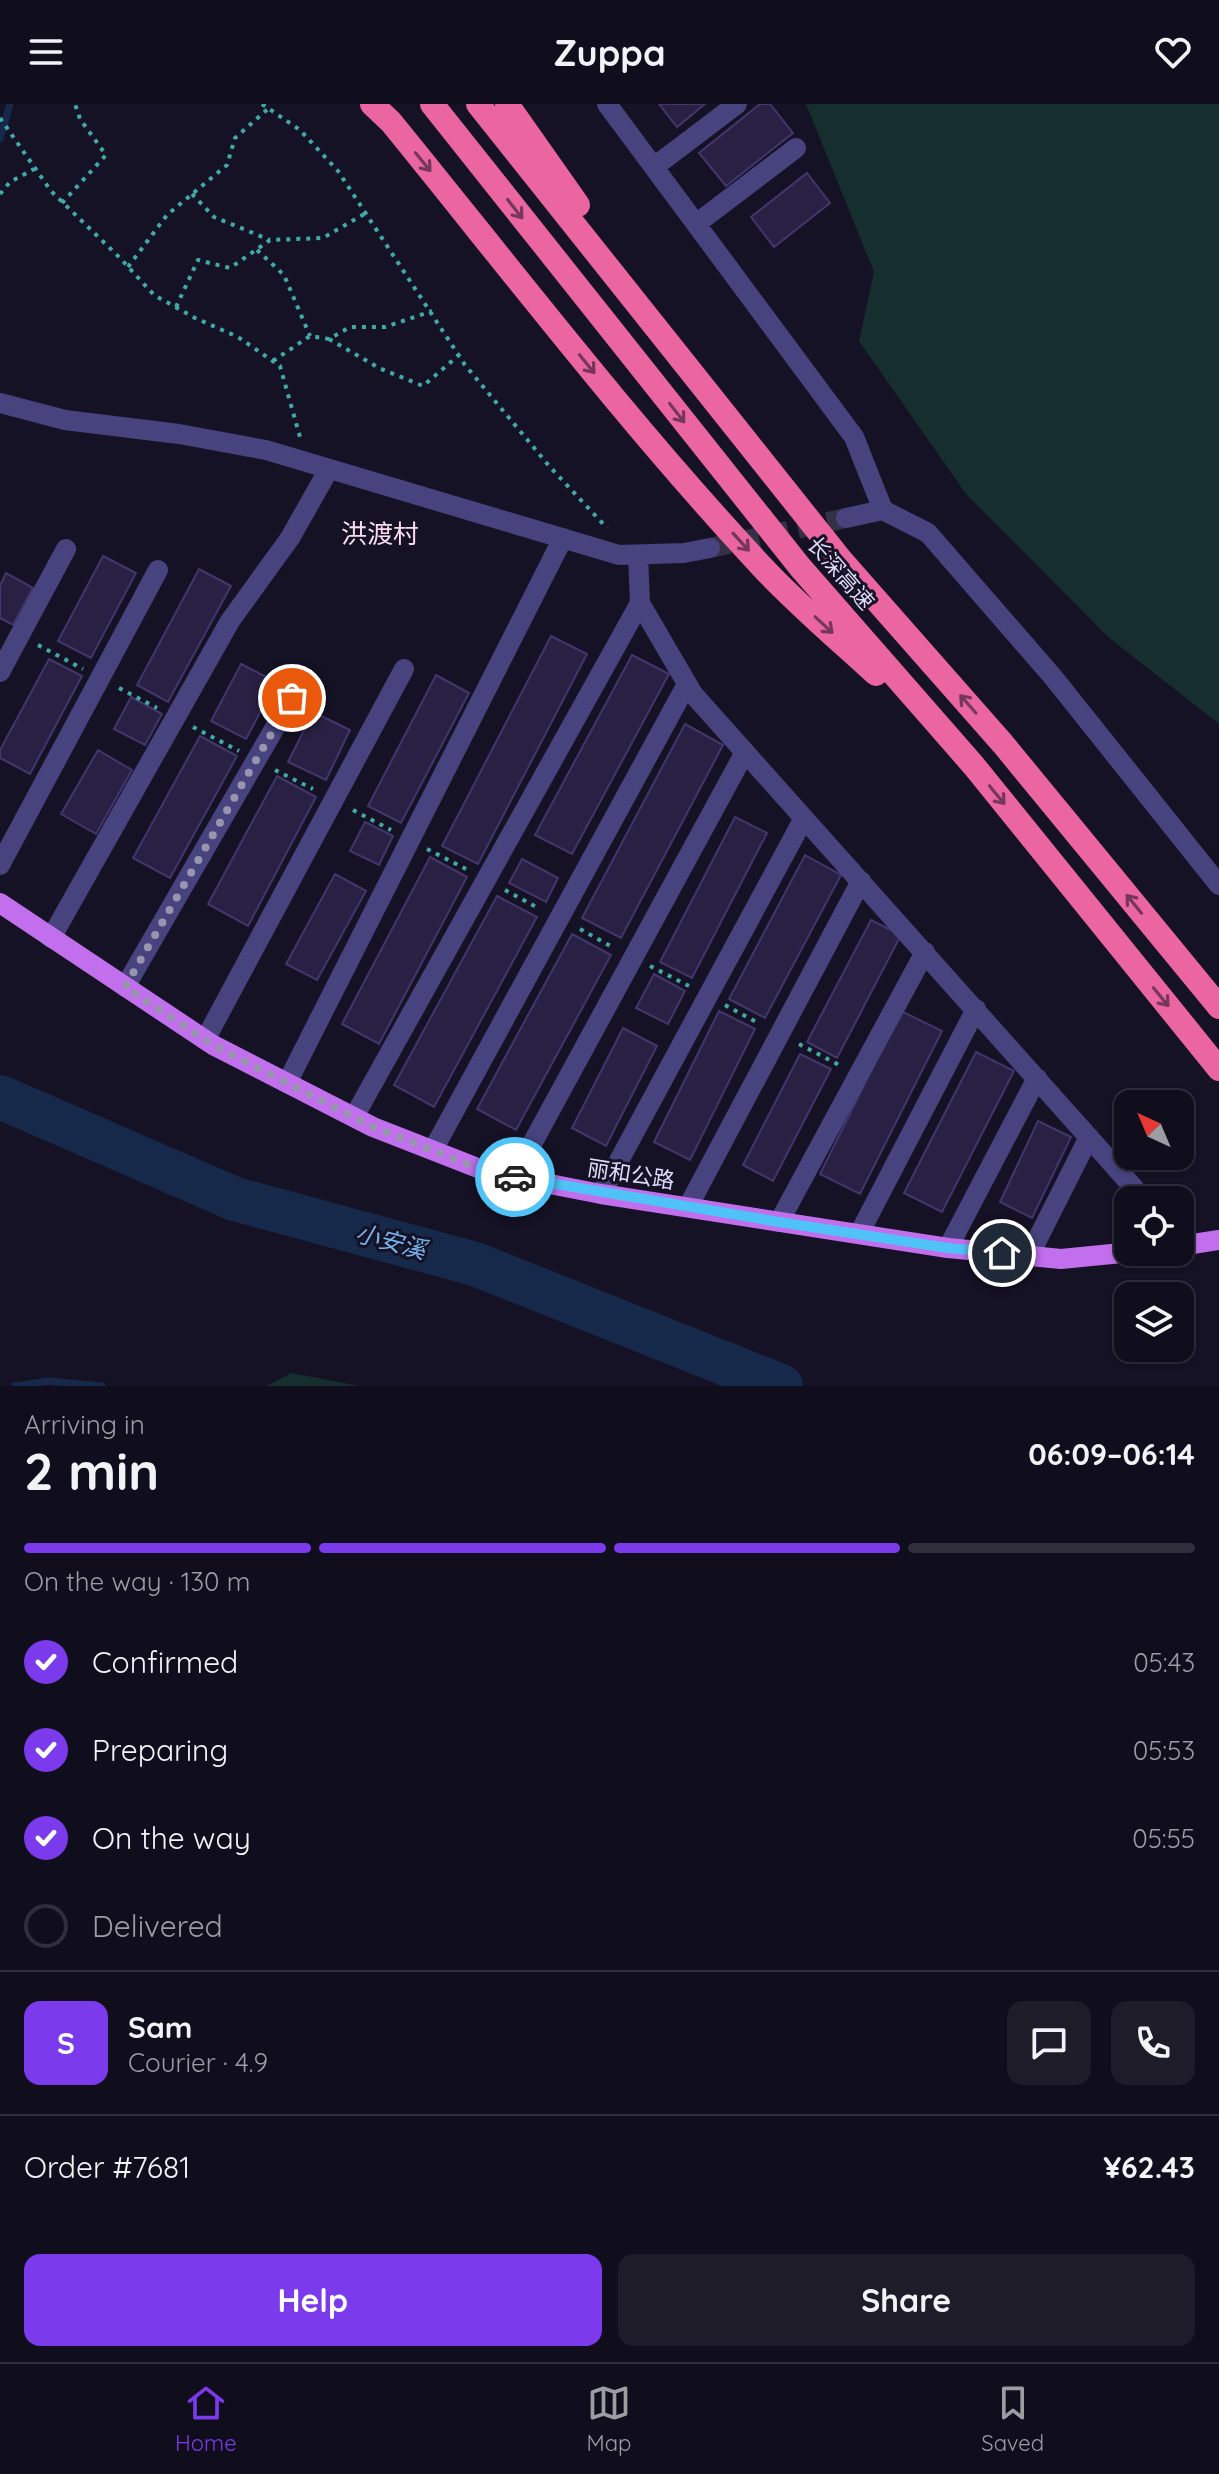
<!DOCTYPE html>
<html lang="en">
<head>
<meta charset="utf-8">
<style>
  body { margin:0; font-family:Quicksand,"Noto Sans SC",sans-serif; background:#1e1c29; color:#f1f3f6; height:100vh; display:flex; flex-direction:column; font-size:30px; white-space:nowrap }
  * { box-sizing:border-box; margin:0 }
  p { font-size:26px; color:#9c9ca3 }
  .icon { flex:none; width:44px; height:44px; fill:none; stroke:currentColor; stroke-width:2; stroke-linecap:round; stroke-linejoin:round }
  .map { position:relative; height:1282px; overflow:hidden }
  .side { display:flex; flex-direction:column; background:#100e1c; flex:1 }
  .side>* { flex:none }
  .needle { width:52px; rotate:316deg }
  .controls { position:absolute; left:1114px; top:986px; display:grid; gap:16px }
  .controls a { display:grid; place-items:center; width:80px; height:80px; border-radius:16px; background:#100e1c; box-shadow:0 2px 6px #0004,0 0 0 2px #302e3b; font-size:40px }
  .pin { position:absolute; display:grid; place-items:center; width:68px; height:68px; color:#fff; margin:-34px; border:4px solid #fff; border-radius:50%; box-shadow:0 2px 8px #0007 }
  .courier { position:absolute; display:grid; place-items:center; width:80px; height:80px; margin:-40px; border:6px solid #4fc3f7; border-radius:50%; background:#fff; color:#222; box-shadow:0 2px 10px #0007 }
  .overview em { font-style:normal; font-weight:700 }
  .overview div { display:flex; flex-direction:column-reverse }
  .overview { display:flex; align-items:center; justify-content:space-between; height:136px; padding:0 24px }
  h1 { font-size:52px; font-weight:700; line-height:60px }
  .bar { display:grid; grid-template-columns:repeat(4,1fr); gap:12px 8px; align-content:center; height:96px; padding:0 24px }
  .bar i { height:10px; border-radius:6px; background:#302e3b }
  .bar .current { background:#7c3aed }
  .bar p { grid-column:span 4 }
  .line { display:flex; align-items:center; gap:20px; padding:0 24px; border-top:2px solid #302e3b }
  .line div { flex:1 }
  .round { display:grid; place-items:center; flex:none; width:84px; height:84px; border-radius:16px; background:#1e1c29 }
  ol { padding:0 24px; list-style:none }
  li { display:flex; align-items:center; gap:24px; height:88px }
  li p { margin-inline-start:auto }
  li .icon { padding:8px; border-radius:50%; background:#7c3aed; color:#fff; stroke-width:4 }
  li:last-child { color:#9c9ca3 }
  li i { width:44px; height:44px; border:4px solid #302e3b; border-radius:50% }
  .cta { display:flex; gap:16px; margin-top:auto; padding:16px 24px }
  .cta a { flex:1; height:92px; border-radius:16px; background:#7c3aed; color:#fff; font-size:32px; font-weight:700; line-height:92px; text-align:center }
  .cta a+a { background:#1e1c29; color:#f1f3f6 }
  header { display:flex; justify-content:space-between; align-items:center; height:104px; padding:0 24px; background:#100e1c; font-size:36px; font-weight:700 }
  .menu { display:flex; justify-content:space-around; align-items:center; height:112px; border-top:2px solid #302e3b; background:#100e1c; font-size:22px; color:#9c9ca3 }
  .menu a { display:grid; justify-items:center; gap:4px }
  .menu .current { color:#7c3aed }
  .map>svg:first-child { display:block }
</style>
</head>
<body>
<header><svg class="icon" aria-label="menu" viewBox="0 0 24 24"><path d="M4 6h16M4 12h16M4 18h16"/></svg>Zuppa<svg class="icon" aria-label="heart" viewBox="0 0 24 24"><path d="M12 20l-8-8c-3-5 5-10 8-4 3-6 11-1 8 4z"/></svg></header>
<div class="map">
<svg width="1219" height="1282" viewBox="0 0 1219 1282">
  <rect width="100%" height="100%" fill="#161225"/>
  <path fill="#162e2e" d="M806 0H1219V620L1107 532 966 390 859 237 874 168Z
    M291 1269 360 1282H267Z"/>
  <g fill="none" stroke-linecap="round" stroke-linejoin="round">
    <path stroke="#17294a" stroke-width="7" d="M0 35 10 0
      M15 1282 49 1277 102 1282"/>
    <path stroke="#17294a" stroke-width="44" d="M0 993 235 1095 475 1160 781 1282"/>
  </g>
  <path fill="#292143" stroke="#42366c" stroke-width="2" d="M659 0H705L677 23Z
    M760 0H770L793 29 726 82 699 49Z
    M807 69 830 99 774 143 751 113Z
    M103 452 136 469 91 554 58 537Z
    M199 465 231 482 168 598 137 581Z
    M6 469 33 484 13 521 0 514V482Z
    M551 532 587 550 478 760 442 742Z
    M632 551 669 570 572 750 535 731Z
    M49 555 82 572 30 670 0 654V646Z
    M241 560 276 578 246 635 211 617Z
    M436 571 469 589 401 719 368 702Z
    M131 593 162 610 145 641 114 625Z
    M313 608 350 626 326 676 288 658Z
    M685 620 723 641 621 834 582 814Z
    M200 632 237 652 170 774 133 754Z
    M98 646 132 666 96 730 61 710Z
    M277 672 316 693 248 822 208 800Z
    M735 713 767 729 692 874 660 858Z
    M365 718 393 732 379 761 350 747Z
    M805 751 841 771 765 914 729 895Z
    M430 753 467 773 379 940 342 920Z
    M522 755 558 774 546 798 509 779Z
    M335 770 366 787 317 876 286 860Z
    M497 792 537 813 434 1003 394 981Z
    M871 816 901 831 837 954 807 938Z
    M572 830 611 851 516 1026 477 1005Z
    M654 870 685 887 668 920 636 904Z
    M719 907 755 925 690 1056 654 1038Z
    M901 907 942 927 860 1090 820 1070Z
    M623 924 657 942 606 1042 572 1024Z
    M976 948 1014 967 942 1108 904 1089Z
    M800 950 831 965 773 1077 743 1061Z
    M1038 1017 1071 1033 1032 1114 1000 1098Z"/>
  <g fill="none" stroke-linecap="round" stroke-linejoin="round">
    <path stroke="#343045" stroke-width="20" stroke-dasharray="20 10" stroke-linecap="butt" d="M710 444 846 414"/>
    <path stroke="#3faaa7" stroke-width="4" stroke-dasharray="4 6" stroke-linecap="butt" d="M262 0 300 26 338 67 465 261 550 363 607 424
      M0 14 51 87 120 154 154 191 195 214 238 233 280 262 300 333
      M0 90 10 78 34 65
      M192 90 214 113 270 136
      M62 99 106 51 80 15 75 0
      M257 146 284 171 310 232
      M128 163 167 111 227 61 235 34 269 4
      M176 203 198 156 230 164 270 136 323 134 366 109
      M329 235 379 264 423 282 459 251
      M273 257 310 232 329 235 350 223H385L432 207
      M38 541 83 565
      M119 584 157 604
      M193 623 239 647
      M275 666 313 685
      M353 706 391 726
      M427 745 466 765
      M505 786 540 805
      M580 825 614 844
      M650 862 689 882
      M725 901 760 920
      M799 940 841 962"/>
    <path stroke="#47437e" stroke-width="20" d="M607 0 854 333 883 406
      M654 63 737 0
      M696 120 796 44
      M0 299 65 316 179 330 266 346 619 451 684 449 710 444
      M846 414 883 406 928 429 1053 573 1219 781
      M638 451 640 499 693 590 1134 1084 1140 1096
      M0 568 66 445
      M0 761 158 466
      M51 834 230 517 290 434 329 365
      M125 883 292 594
      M205 936 404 565
      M287 979 563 434
      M354 1013 640 499
      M433 1046 687 580
      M514 1073 745 648
      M601 1090 804 714
      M688 1103 861 777
      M779 1118 925 848
      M859 1130 976 905
      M948 1144 1037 974
      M1029 1152 1089 1033"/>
    <path stroke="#c26fed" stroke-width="20" d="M0 799 213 941 373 1023 488 1068 601 1090 948 1144 1061 1155 1132 1148
      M1180 1142 1219 1136"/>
    <path stroke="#eb65a1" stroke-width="24" d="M372 0 391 18C513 168 632 324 765 466 800 503 839 536 876 570
      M432 0 800 463 974 662 1219 965
      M478 0 841 456 1003 640 1219 903
      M507 0 578 101"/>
  </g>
  <defs><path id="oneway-shaft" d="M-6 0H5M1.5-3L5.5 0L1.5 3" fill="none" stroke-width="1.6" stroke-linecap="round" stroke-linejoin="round" transform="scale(2)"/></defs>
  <g stroke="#76375d">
    <use href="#oneway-shaft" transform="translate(423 58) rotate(51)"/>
    <use href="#oneway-shaft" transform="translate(515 105) rotate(52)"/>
    <use href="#oneway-shaft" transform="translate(587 260) rotate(51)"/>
    <use href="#oneway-shaft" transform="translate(677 309) rotate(52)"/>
    <use href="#oneway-shaft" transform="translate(741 438) rotate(48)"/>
    <use href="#oneway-shaft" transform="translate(824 521) rotate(43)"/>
    <use href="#oneway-shaft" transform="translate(968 600) rotate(-131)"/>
    <use href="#oneway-shaft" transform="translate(997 691) rotate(51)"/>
    <use href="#oneway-shaft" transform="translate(1134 800) rotate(-129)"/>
    <use href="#oneway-shaft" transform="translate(1161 893) rotate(51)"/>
  </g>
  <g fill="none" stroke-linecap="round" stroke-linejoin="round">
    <path stroke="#9995af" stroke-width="8" stroke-dasharray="0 14.4" d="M292 594 125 883 213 941 373 1023 488 1068 515 1073"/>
    <path stroke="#4fc3f7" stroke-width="10" d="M515 1073 779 1118 948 1144 1002 1149"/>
  </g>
  <g text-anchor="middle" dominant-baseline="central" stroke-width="6" stroke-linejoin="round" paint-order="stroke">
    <g font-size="22" fill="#dfdbfa" stroke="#161225">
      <text transform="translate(841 469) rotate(49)">长深高速</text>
      <text transform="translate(631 1070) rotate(9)">丽和公路</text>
    </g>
    <g font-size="24" font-style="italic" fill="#75b2ee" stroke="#161225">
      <text transform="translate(391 1137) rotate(15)">小安溪</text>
    </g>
    <g font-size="26" fill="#fbdcef" stroke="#161225">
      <text x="380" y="429">洪渡村</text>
    </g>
  </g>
</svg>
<div class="controls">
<a><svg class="needle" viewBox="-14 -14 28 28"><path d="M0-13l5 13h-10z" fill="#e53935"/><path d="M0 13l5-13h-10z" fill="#9c9ca3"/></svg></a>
<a><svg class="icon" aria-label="locate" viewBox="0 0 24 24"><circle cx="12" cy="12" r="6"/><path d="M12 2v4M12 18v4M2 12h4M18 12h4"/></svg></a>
<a><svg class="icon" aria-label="layers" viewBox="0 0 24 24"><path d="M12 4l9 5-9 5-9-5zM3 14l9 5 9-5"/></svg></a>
</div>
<div class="pin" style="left:292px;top:594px;background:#ea580c"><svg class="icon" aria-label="bag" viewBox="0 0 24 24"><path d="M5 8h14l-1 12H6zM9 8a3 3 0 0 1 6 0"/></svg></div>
<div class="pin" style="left:1002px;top:1149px;background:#1f2937"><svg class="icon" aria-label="home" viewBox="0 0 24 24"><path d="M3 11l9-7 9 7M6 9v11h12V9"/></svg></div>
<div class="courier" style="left:515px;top:1073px"><svg class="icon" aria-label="car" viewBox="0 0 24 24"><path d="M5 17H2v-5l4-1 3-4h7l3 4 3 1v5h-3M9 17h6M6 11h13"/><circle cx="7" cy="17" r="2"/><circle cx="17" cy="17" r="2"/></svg></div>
</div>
<section class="side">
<div class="overview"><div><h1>2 min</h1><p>Arriving in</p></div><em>06:09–06:14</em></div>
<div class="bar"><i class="current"></i><i class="current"></i><i class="current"></i><i></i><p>On the way · 130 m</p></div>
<ol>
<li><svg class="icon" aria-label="check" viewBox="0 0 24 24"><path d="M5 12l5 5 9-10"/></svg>Confirmed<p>05:43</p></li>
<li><svg class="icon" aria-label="check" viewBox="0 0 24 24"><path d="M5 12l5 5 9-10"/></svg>Preparing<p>05:53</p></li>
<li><svg class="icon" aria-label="check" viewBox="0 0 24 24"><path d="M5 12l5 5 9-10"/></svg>On the way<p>05:55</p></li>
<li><i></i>Delivered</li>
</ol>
<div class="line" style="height:144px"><b class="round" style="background:#7c3aed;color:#fff">S</b><div><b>Sam</b><p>Courier · 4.9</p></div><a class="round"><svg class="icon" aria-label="chat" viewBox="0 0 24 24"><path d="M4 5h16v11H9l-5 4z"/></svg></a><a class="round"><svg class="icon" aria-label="phone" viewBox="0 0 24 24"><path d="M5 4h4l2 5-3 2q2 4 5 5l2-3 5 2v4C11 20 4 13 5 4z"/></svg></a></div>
<div class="line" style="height:104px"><div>Order #7681</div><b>¥62.43</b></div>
<div class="cta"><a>Help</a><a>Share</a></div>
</section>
<nav class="menu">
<a class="current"><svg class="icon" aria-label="home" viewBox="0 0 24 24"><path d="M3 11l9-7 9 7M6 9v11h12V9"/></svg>Home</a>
<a><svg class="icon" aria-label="map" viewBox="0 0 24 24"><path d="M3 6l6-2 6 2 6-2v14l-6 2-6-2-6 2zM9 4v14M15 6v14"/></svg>Map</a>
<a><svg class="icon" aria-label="saved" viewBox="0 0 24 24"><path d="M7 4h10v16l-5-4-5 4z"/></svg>Saved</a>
</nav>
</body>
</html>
